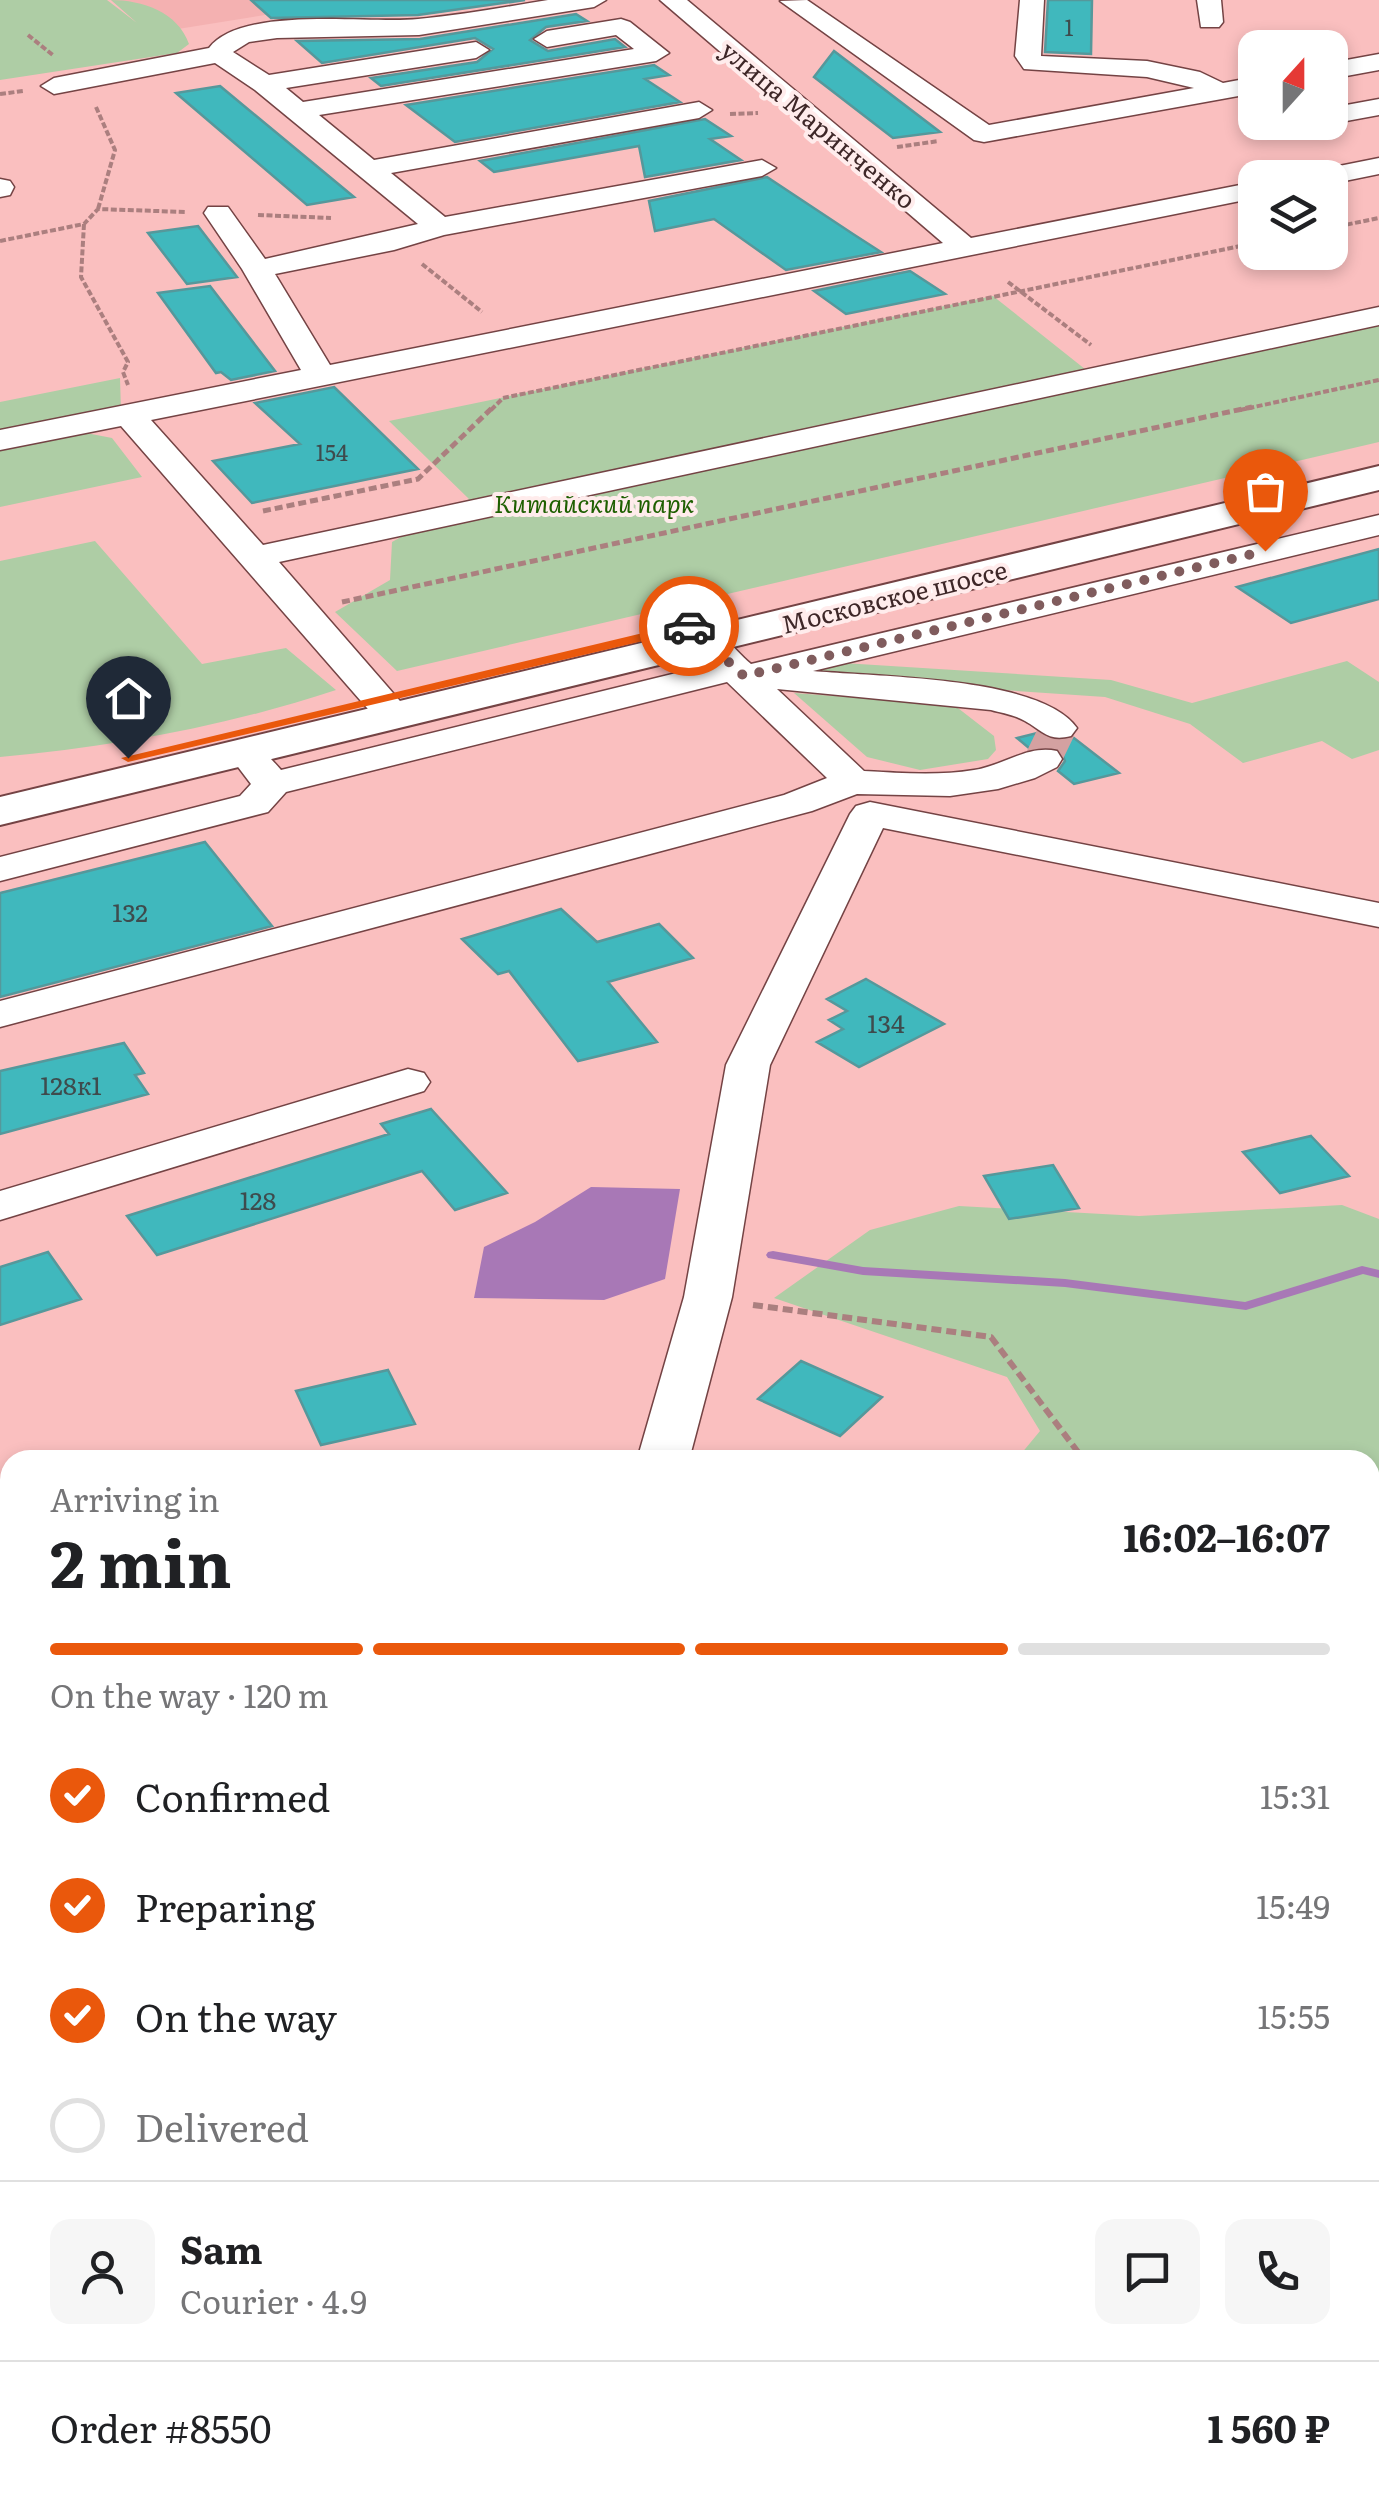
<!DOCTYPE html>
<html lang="en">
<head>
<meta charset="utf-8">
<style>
  body { margin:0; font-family:Literata,serif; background:#f6f6f6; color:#202124; height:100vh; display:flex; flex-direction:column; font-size:38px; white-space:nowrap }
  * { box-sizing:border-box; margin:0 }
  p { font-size:32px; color:#757577 }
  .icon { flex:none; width:55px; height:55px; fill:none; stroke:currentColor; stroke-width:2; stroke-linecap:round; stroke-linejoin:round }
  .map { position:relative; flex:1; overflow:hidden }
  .sheet { position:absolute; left:0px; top:1450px; width:1380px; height:1062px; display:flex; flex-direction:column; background:#fff; border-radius:30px 30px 0 0; box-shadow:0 5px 15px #0003 }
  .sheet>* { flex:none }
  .needle { width:65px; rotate:21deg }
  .fabs { position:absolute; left:1238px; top:30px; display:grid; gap:20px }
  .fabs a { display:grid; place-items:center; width:110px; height:110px; border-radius:20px; background:#fff; box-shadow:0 5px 15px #0003; font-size:50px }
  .pin { position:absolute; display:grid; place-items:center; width:85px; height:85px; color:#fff; margin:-102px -42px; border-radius:50% 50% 50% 0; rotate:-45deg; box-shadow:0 0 10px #0007 }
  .pin .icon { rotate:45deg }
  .courier { position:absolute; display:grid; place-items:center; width:100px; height:100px; margin:-50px; border:8px solid #ea580c; border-radius:50%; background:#fff; color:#222; box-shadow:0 2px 12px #0007 }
  .summary em { font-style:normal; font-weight:700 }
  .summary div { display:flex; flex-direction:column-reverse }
  .summary { display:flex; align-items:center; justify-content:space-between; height:170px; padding:0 50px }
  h1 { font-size:65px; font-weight:700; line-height:75px }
  .bar { display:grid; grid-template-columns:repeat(4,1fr); gap:15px 10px; align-content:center; height:120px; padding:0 50px }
  .bar i { height:12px; border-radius:8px; background:#e0e0e0 }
  .bar .on { background:#ea580c }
  .bar p { grid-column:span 4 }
  .line { display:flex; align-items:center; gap:25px; padding:0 50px; border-top:2px solid #e0e0e0 }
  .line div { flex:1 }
  .round { display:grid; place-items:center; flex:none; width:105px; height:105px; border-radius:20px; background:#f6f6f6 }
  ol { padding:0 50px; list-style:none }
  li { display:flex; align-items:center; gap:30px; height:110px }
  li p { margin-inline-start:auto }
  li .icon { padding:10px; border-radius:50%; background:#ea580c; color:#fff; stroke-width:4 }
  li:last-child { color:#757577 }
  li i { width:55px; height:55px; border:5px solid #e0e0e0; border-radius:50% }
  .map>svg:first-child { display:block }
</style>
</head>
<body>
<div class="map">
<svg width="1379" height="2512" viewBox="0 0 1379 2512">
  <rect width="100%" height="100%" fill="#fabfbf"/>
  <path fill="#f4b1b1" d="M111 0H359L153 33Z"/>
  <path fill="#aecda5" d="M0 0H107L137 23 111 0C142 0 178 12 189 44L177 53 0 80Z
    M993 296 1105 385 1379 324V442L397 671 335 612 390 580 392 542 469 499 389 421Z
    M120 378 121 411 81 432 112 438 142 477 0 507V402Z
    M95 541 202 664 286 648 336 690C227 726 114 747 0 757V561Z
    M1347 661 1379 682V750L1352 759 1322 741 1243 763 1190 724 1105 697 785 675 843 663 1111 680 1192 703Z
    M794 693 954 705 994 736 996 750 988 759 920 770 867 757Z
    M1342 1205 1379 1219V2367L1370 2365V1460H1016L1040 1431 1007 1377 774 1298 870 1230 959 1206 1139 1216Z"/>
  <path fill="#a878b6" d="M591 1187 680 1189 665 1279 604 1300 474 1298 484 1247 535 1222Z"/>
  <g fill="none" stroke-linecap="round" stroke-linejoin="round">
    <path fill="#a878b6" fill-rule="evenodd" d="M773 1251 863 1267 1065 1279 1245 1302 1362 1266 1379 1270V1278L1363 1274 1246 1310 1065 1287 863 1275 768 1258 766 1255 768 1252Z"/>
  </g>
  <path fill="#40b8bd" stroke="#55989b" stroke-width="2.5" d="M251 0H525L418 15 271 18Z
    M1048 0H1092L1091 54 1045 52Z
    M576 14 587 21 546 27 530 40 548 51 615 39 625 47 381 86 371 78 477 62 493 49 475 38 322 63 297 41 420 39Z
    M834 51 940 132 893 138 814 77Z
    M654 65 669 75 645 79 680 102 455 142 406 105Z
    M220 86 354 197 307 205 176 93Z
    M705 119 731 136 710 139 741 160 645 177 639 146 494 172 480 161Z
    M767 177 853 234 881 252 786 270 714 219 655 231 649 201Z
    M198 226 237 277 187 284 148 233Z
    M910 271 945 294 846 314 814 291Z
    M210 286 275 371 231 380 221 372 216 373 158 293Z
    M334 387 418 469 252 503 213 461 300 444 255 403Z
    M1379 549V599L1291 623 1237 587Z
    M1037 733 1056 741 1074 738 1119 773 1074 784 1058 771 1065 761 1060 749 1029 748 1017 738Z
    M205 842 272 926 0 997V893Z
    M561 909 597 942 659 924 693 958 608 982 657 1042 578 1061 509 971 498 974 462 939Z
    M866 979 944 1024 859 1067 817 1042 843 1029 829 1020 847 1011 827 999Z
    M124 1043 144 1073 135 1075 148 1094 0 1134V1071Z
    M431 1109 507 1193 455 1210 422 1171 157 1255 127 1216 389 1134 381 1124Z
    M1311 1136 1349 1176 1280 1193 1243 1152Z
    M1053 1165 1079 1208 1009 1219 984 1176Z
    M48 1252 81 1299 0 1325V1267Z
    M801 1361 882 1397 840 1436 758 1399Z
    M388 1370 415 1424 321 1445 296 1391Z"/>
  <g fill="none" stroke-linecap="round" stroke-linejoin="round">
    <path stroke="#d4a1a1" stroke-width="36" stroke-dasharray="36 19" stroke-linecap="butt" d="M1043 759 1058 728"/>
    <defs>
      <path id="minor" d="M548 0H606L594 7 419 35 277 38 249 42 233 52 269 75 476 42 489 50 476 58 286 88 303 102 634 49 616 35 547 47 534 39 547 31 621 19 630 22 669 53 656 61 319 115 374 160 699 102 712 110 699 118 391 173 445 217 762 160 776 168 762 176 444 235 394 250 275 274 330 365 943 243 660 0H687L971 238 1255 182V198L151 420 263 545 1379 307V325L279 562 413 716 407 724 394 727 381 724 121 426 0 450V430L301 370 242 269 204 213 208 207H228L265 259 418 224 255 90 215 63 54 94 41 86 54 78 209 48C241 5 368 24 418 19 462 15 505 7 548 0Z
        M807 0 989 125 1194 88 1147 77 1024 69 1015 56 1020 0H1044L1041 56 1147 61 1200 72 1223 83 1255 77V93L984 142 974 140 780 1Z
        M1197 0H1221L1223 22 1219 27H1201Z
        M1379 54V70L1330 79V63Z
        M1379 99V115L1330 124 1324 122H1330V108Z
        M1271 122H1310L1297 130 1274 128Z
        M1379 158V174L1330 184V178H1305L1309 172Z
        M0 179 10 181 14 187 10 195 0 197Z
        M1379 515V535L813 671C875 677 1041 676 1077 728L1071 736C1048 742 1043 731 1025 721 1015 715 1002 713 991 710L777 689 864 771C900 773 938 776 974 770 1003 766 1028 744 1057 751L1062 759 1057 767 1035 778 998 789 950 796 857 794 812 811 0 1027V1001L784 795 827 778 727 682 286 792 268 812 0 881V857L240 796 251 784 232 759 237 751C260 745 267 754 281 770L709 665 671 626 676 618C708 610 729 646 751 664Z
        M870 802 1379 903V927L883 828 770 1065 732 1297 689 1460H637L684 1297 726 1065 850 814 856 806Z
        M408 1069 424 1073 430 1082 424 1091 0 1220V1191Z"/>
      <path id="major" d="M1379 466V490L0 825V797Z"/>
    </defs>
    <use href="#minor" stroke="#744344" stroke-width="3"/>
    <use href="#major" stroke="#744344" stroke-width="4"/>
    <path stroke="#ab7f7f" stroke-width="4" stroke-dasharray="6 2.5" stroke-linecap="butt" d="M28 35 54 56
      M0 94 23 91
      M96 107 115 150 98 209
      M730 114 758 113
      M897 147 939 141
      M258 215 331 218
      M84 224 81 277 128 362 123 372 128 385
      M1330 228 1379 218
      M0 241 84 224 98 209 186 212
      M422 264 482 312
      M1008 282 1091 345
      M491 410 503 398 1255 243
      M1240 410 1379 380"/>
    <path stroke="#ab7f7f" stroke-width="5" stroke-dasharray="8 4" stroke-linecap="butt" d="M263 511 418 479 493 407
      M342 602 1252 407"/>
    <path stroke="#ab7f7f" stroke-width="6" stroke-dasharray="10 5" stroke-linecap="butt" d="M753 1305 991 1337 1084 1460"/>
    <path stroke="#ab7f7f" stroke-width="8" stroke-dasharray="12 6" stroke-linecap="butt" d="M1370 1751 1379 1753"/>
    <use href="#minor" fill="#fff" fill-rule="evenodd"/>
    <use href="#major" fill="#fff" fill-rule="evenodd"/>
  </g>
  <path fill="#ea580c" d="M689 622 694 629 128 762 121 758Z"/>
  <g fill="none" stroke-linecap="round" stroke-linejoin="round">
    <path stroke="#805c5d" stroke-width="10" stroke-dasharray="0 18" d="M689 626 744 676 1265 551"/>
  </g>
  <g text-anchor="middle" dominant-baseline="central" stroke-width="8" stroke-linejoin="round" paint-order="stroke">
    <g font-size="22" fill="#3e4b4d">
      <text x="1069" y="26">1</text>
      <text x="332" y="451">154</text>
    </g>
    <g font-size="25" fill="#3e2728" stroke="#ffecec">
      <text transform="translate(819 124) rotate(40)">улица Маринченко</text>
      <text transform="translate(894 596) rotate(-14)">Московское шоссе</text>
    </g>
    <g font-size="25" font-style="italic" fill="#1e5f00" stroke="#ffecec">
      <text x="594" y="502">Китайский парк</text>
    </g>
    <g font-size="25" fill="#3e4b4d">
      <text x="130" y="911">132</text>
      <text x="886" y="1022">134</text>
      <text x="71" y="1084">128к1</text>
      <text x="258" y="1199">128</text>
    </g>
  </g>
</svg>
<div class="fabs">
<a><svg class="needle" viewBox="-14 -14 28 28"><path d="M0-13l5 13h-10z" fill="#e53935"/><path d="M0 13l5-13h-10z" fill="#757577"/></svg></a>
<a><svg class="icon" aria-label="layers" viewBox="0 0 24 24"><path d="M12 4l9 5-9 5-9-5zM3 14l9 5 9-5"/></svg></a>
</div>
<div class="pin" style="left:1265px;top:551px;background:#ea580c"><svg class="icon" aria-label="bag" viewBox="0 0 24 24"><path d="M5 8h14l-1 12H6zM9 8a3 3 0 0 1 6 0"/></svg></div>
<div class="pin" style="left:128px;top:758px;background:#1f2937"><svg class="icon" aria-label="home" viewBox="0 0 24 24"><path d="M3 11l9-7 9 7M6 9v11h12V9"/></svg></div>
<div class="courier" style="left:689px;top:626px"><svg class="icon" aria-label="car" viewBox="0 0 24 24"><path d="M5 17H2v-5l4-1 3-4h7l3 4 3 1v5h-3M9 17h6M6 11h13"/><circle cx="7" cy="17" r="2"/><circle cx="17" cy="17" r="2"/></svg></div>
<section class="sheet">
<div class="summary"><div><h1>2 min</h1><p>Arriving in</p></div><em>16:02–16:07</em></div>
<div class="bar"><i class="on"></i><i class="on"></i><i class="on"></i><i></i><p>On the way · 120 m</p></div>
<ol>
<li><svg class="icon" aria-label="check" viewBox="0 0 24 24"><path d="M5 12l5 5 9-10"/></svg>Confirmed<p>15:31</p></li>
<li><svg class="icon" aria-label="check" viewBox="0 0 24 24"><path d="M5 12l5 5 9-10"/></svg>Preparing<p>15:49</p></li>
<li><svg class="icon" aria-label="check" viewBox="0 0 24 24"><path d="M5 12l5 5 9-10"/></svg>On the way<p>15:55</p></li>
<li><i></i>Delivered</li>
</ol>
<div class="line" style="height:180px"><a class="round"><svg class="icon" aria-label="person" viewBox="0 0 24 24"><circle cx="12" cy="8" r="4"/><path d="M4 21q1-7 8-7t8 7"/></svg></a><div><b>Sam</b><p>Courier · 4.9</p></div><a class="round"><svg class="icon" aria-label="chat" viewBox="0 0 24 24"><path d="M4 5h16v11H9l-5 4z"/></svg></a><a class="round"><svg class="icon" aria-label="phone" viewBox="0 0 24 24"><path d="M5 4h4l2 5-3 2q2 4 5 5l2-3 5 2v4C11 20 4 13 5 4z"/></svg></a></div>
<div class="line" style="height:130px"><div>Order #8550</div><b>1 560 ₽</b></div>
</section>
</div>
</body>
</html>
